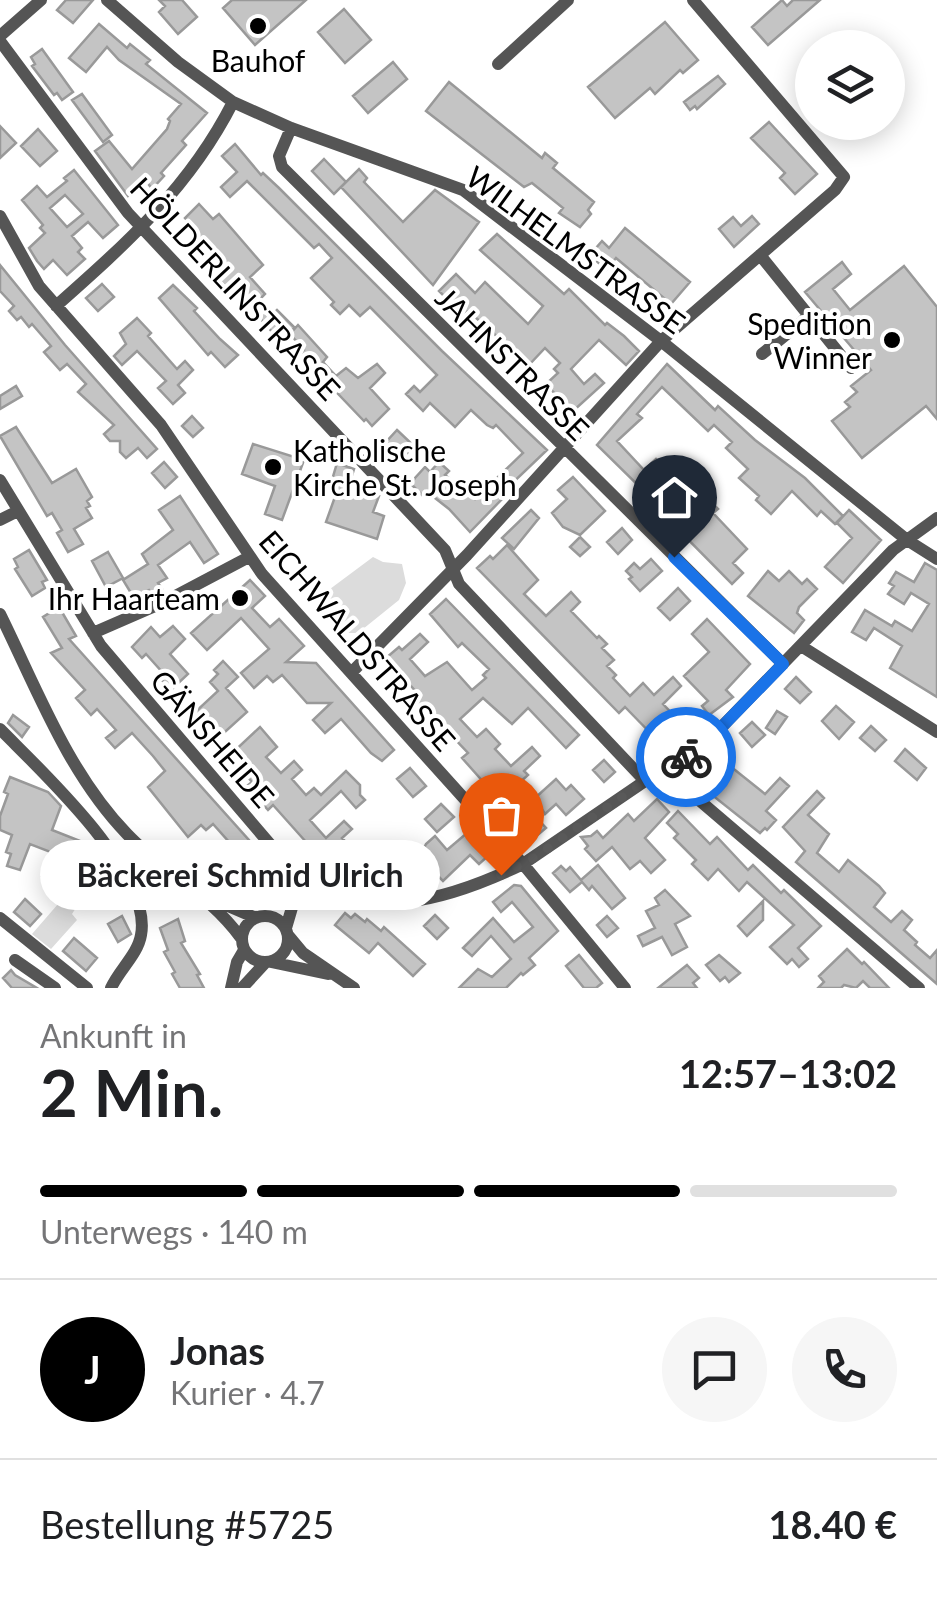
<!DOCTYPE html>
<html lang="de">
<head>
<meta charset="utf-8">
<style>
  body { margin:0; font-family:Lato,sans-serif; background:#f6f6f6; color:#202124; height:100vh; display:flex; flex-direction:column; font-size:38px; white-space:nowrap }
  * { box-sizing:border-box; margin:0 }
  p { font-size:32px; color:#757577 }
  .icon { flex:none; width:55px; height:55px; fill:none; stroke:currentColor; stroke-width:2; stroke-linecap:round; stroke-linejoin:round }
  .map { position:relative; height:988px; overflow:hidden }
  .drawer { display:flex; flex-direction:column; background:#fff; flex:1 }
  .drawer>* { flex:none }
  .controls { position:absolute; left:795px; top:30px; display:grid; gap:20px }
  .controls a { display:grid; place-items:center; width:110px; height:110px; border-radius:50%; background:#fff; box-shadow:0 5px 25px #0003; font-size:50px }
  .pin { position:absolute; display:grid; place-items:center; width:85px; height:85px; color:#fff; margin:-102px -42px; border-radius:50% 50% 50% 0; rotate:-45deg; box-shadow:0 0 10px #0007 }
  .pin .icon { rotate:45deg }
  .courier { position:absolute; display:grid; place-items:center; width:100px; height:100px; margin:-50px; border:8px solid #1a73e8; border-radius:50%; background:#fff; color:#222; box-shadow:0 2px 12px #0007 }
  .bubble { position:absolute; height:70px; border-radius:35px; background:#fff; box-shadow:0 5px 25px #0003; font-size:32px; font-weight:700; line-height:70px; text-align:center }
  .overview em { font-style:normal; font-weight:700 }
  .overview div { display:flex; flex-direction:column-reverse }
  .overview { display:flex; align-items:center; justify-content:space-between; height:170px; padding:0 40px }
  h1 { font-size:65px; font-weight:700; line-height:75px }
  .bar { display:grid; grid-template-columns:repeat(4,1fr); gap:15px 10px; align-content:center; height:120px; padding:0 40px }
  .bar i { height:12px; border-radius:8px; background:#e0e0e0 }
  .bar .active { background:#000 }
  .bar p { grid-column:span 4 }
  .line { display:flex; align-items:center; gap:25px; padding:0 40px; border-top:2px solid #e0e0e0 }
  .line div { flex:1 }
  .round { display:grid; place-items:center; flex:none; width:105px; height:105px; border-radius:52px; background:#f6f6f6 }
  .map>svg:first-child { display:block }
</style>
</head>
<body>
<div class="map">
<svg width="937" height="988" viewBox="0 0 937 988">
  <rect width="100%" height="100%" fill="#fff"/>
  <path fill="#dcdcdc" d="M373 557 383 562 402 564 406 583 399 600 358 633H343L322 606 330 589Z
    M65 896 77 906 72 914 77 920 51 949 32 934Z"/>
  <path fill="#c4c4c4" stroke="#999" stroke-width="2.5" fill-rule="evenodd" d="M66 0H93L73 23 57 10Z
    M159 0H182L197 17 178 34 159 12 165 6Z
    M232 0H306L255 45 223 8Z
    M782 0 787 6 793 0H820L768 45 752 27Z
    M344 9 371 40 345 63 318 32Z
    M665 22 698 60 683 73 680 70 655 94 650 88 615 118 588 87Z
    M99 24 127 48 130 44 150 60 146 64 207 113 182 141 186 145 161 173 164 176 152 189 147 182 128 196 95 151 109 141 132 169 167 129 170 121 168 119 181 104 119 60 107 47 86 72 69 58Z
    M42 49 73 92 62 100 57 93 54 95 32 66 35 64 31 57Z
    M393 62 407 79 368 113 353 96Z
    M718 76 725 84 697 109 695 106 690 110 684 102Z
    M449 82 542 158 545 153 557 163 553 168 594 202 588 210 591 214 580 227 559 213 563 208 532 183 524 187 426 111Z
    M82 94 112 135 103 142 72 100Z
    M769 122 817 174 795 194 780 178 785 173 751 138Z
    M0 126 16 143 0 158Z
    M38 129 57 151 40 166 21 146Z
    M235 144 261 175 263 173 279 188 442 351 547 450 502 493 505 496 470 532 449 509 426 491 422 495 411 484 415 478 425 467 430 472 439 462 449 471 445 475 475 499 523 453 496 425 493 428 487 425 471 410 455 427 430 403 423 411 406 394 414 386 420 392 437 375 370 307 360 316 349 305 340 314 331 305 334 302 311 278 332 258 319 244 314 248 247 181 230 197 221 187 237 172 222 156Z
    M324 159 346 182 334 194 312 171Z
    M359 169 367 178 364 182 403 222 435 190 479 222 433 285 341 187Z
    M74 170 118 225 103 238 88 222 72 236 82 248 78 252 85 259 67 275 53 260 44 269 37 261 29 248 45 233 40 228 43 225 22 200 37 186 47 197 67 181 64 178ZM65 195 83 214 67 227 50 208Z
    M199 204 213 219 219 214 263 265 250 277 265 294 260 299 273 314 277 310 294 327 280 341 244 300 241 302 201 261 210 253 188 229 192 226 185 218Z
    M752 216 759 224 734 247 719 229 733 217 741 226Z
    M625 228 690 282 671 304 616 258 606 270 590 255 602 241 609 248Z
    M497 234 564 294 569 289 605 325 607 323 624 336 639 351 626 365 599 340 571 369 584 384 595 374 604 383 572 412 546 384 558 373 554 369 560 363 545 348 528 366 489 329 468 311 463 315 439 291 456 274 475 293 485 282 528 324 543 306 480 250Z
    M842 262 851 274 833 289 850 310 904 266 937 307V419L926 406 862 458 832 421 850 407 845 402 857 392 851 386 871 370 805 292Z
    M0 265 65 345 157 449 147 458 138 448 126 458 120 452V441H110L104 434 114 425 78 392 86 384 67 364 60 370 44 352 51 346 32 324 29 327 21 317 17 320 9 311 14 306 0 291Z
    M102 284 114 297 98 311 86 298Z
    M173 285 197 308 194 311 220 339 238 355 225 367 211 352 208 355 159 298Z
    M137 318 151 333 148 336 177 369 185 361 193 370 178 385 185 393 173 404 158 388 166 381 137 351 122 365 114 356 126 344 120 333Z
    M298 325 327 357 323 362 336 376 346 368 358 378 377 364 385 373 370 388 389 409 372 426 366 419 364 421 300 354 304 350 290 334Z
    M667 364 715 410 718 406 755 440 805 478 843 516 835 524 821 511 817 516 792 491 771 514 756 500 759 496 739 478 748 469 726 448 732 442 714 425 708 431 662 387 637 414 642 418 617 441 644 470 656 459 664 467 657 473 674 491 681 485 702 507 709 500 718 509 713 513 747 549 733 563 743 573 732 584 658 509 654 513 647 505 650 502 644 495 646 493 597 445Z
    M16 386 22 396 0 409V396Z
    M192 416 203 428 193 437 182 426Z
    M16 427 52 483 76 469 92 497 87 501 90 506 86 508 92 518 74 529 83 544 68 552 57 533 62 530 52 513 47 516 0 436Z
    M397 430 414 446 402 458 386 442Z
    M253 444 304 460 282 520 265 514 275 486 242 474Z
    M164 462 177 477 165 488 152 473Z
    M337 463 354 469 349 486 379 496 373 512 384 516 377 539 326 522 336 494 338 482 332 480Z
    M573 477 605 511 580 535 563 527 552 513 567 499 558 490Z
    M180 496 218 554 204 563 190 542 158 565 167 578 158 583 162 589 153 595 149 590 134 598 123 580 148 564 142 554 173 530 159 510Z
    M531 510 539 518 514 549 502 538Z
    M849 510 881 540 843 583 825 567 852 538 837 523Z
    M622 528 632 540 618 554 607 542Z
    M580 537 590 547 580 556 570 547Z
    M507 545 538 580 524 594 546 616 571 592 580 602 571 611 597 638 599 636 607 644 602 648 614 660 607 666 616 675 613 678 630 696 643 683 654 695 673 677 681 686 663 704 686 728 665 748 625 707 619 713 477 568 490 556 493 559Z
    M29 550 47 580 42 582 45 588 32 596 15 569 18 567 14 559Z
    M108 552 123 578 106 587 92 561Z
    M651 559 662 571 640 591 629 579 632 577 626 571 634 563 640 569Z
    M925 563 937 570V697L890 668 902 646 874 628 866 640 852 632 865 610 892 626 895 621 912 631 929 604 911 593 904 604 888 594 894 586 889 583 896 572 914 582Z
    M768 571 779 581 789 571 802 584 807 579 817 589 799 607 797 613 804 620 794 633 748 596Z
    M250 580 265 596 252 608 270 627 279 619 304 646 286 662 316 663 394 750 382 761 371 753 341 719 325 733 313 720 331 703H307L282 675 273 682 267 676 254 688 241 673 269 649 241 618 207 650 191 633Z
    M678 588 690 601 670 620 658 608Z
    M446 599 579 735 566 748 528 708 512 724 483 698 460 719 477 737 486 729 500 744 495 749 511 766 532 747 540 756 524 771 528 775 518 784 513 779 495 795 462 758 468 753 448 732 443 736 410 699 417 693 394 666 392 668 386 658 399 647 402 650 420 634 428 642 410 659 425 676 447 662 472 690 486 678 483 675 489 669 462 643 458 647 430 614Z
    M59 607 76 636 69 639 274 868 262 880 259 881 242 863 229 875 220 866 224 863 215 854 229 842 213 824 206 830 201 825 188 837 148 787 165 771 153 756 132 733 115 748 106 738 116 730 97 709 91 715 76 698 85 690 51 653 62 648 43 617Z
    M707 619 750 664 726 690 733 697 709 715 702 706 708 701 684 676 709 652 692 634Z
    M173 626 185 639 170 654 188 674 171 690 159 677 163 673 146 654 142 658 132 647 151 627 160 637Z
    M223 661 238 677 226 688 247 712 216 740 192 715 218 691 210 682 218 674 214 670Z
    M796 677 811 692 800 703 785 689Z
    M836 706 854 722 839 739 822 721Z
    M777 711 787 717 775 734 766 728Z
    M13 715 29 727 22 737 8 723Z
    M752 722 765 735 752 747 740 733Z
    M871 726 886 740 875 751 860 738Z
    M260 727 277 747 266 757 281 773 294 761 302 770 292 779 306 795 314 788 321 795 346 771 360 785V795L365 800 356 808 341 791 310 820 326 838 344 821 352 829 342 838 344 840 341 844 352 852 346 860 372 869 374 861 399 873 393 890 368 879 367 882 348 875 344 879 330 862 324 869 310 859 315 852 273 805 268 810 247 786 252 782 229 756Z
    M905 749 926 768 917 780 895 761Z
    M604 760 615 772 604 782 593 770Z
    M725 762 765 794 780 778 789 786 766 811 776 820 767 830 765 828 760 833 702 787 705 784 695 775 702 767 712 775Z
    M410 768 426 786 413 797 397 779Z
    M10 777 48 792 61 806 52 830 80 841 71 864 109 906 86 903 60 876 55 884 42 876 56 854 30 844 20 870 7 866 11 854 6 852 12 835 0 830V816L8 794 4 792Z
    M556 779 566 790 571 785 584 799 566 815 556 804 545 814 535 798Z
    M817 791 824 798 808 815 829 834 817 853 839 872 848 860 879 886 885 893 874 907 891 922 902 911 912 920 904 930 917 942 915 945 930 958 937 950V984L796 862 805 851 783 827Z
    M657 799 669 812 645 838 665 860 651 873 640 861 630 869 612 847 596 861 585 849 588 846 581 837 591 836 597 831 603 838 628 814 634 821Z
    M441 804 454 817 437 832 425 819Z
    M678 811 710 844 717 837 748 870 753 865 781 893 784 890 821 926 798 948 808 959 799 967 792 959 787 964 770 947 794 925 747 882 739 891 718 869 708 880 692 864 696 860 674 838 678 834 667 823Z
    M532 813 546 828 534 838 521 824Z
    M467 833 488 856 479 864 470 855 443 881 434 872 431 865 434 862 423 850 426 844 435 836 447 850Z
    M598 865 625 898 612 909 592 886 589 890 582 882 570 892 553 873 561 866 566 871 570 867 581 880Z
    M514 885 521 886 558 931 529 958 535 965 523 975 521 973 506 988H459L478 969 492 977 511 959 491 936 472 956 463 948 493 918 514 942 533 927 512 902 501 912 493 902Z
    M665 890 690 916 675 924 687 947 672 955 662 937 643 946 638 936 655 928 646 911 659 905 655 898Z
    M25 899 41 914 30 926 14 912Z
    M763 901V920L747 936 738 926Z
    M345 913 351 918 355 914 365 922 367 919 381 931 384 927 425 964 413 976 378 943 369 953 335 925Z
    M435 915 448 928 437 939 424 926Z
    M122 916 131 934 118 942 108 924Z
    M607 916 618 928 607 937 597 925Z
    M178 919 185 941 181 943 200 974 197 975 204 988H180L172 974 175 972 164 952 168 950 160 928Z
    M74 938 97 958 86 971 63 951Z
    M847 949 862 964 864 962 889 988H870L863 981 856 988 844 985 841 988H818L824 982 819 976Z
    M579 955 602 983 596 988H584L566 966Z
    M719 955 740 973 729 982 725 977 720 981 706 965Z
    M687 965 699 978 693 983 697 988H658Z
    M11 970 15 975 37 988H12L3 978Z"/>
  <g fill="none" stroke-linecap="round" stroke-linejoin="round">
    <path stroke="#555" stroke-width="12" d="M107 0 178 62 233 102 291 128 463 190 661 341 907 540 937 559
      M0 36 41 0
      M0 41 128 213 445 550 459 584 645 781
      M498 64 568 0
      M291 128 279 156 282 167 783 664
      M0 216 39 286 161 425 262 574 523 864 625 988
      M760 255 851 368
      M56 306C127 243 190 187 233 102
      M762 354 809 316
      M0 480 101 646 292 870C363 927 448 900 523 864L645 781 682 761 709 740 893 550 937 518
      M0 520 18 511
      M0 614C37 689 68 773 127 834 164 873 208 893 241 938
      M93 633 162 603 249 557
      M801 646 937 732
      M351 673 467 555 661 341 835 190 844 177 693 0
      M0 729C40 770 153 873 141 935 138 954 119 970 111 988
      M665 771 919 988
      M212 899 256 918
      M242 939a23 23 0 1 1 46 0a23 23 0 1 1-46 0Z
      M0 918 87 988
      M286 928 301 877
      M288 935 303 953 354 988
      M15 960 55 988
      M271 962 328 974
      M231 988 237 962 244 950
      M242 988 265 963"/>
  </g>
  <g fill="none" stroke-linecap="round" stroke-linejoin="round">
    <path stroke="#595959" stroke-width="10" stroke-dasharray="0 18" d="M501 875 535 857 644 782 686 757"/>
    <path stroke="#1a73e8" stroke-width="12" d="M674 557 783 664 709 740 686 757"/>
  </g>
  <g fill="#000" stroke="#fff" stroke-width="4">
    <circle cx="258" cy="26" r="10"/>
    <circle cx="892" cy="340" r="10"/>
    <circle cx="273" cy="467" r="10"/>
    <circle cx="240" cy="598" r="10"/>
  </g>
  <g text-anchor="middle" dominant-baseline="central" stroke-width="8" stroke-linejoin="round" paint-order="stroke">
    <g font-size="30" fill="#000" stroke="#fff" text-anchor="end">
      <text x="258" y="60" text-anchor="middle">Bauhof</text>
      <text x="872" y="323">Spedition<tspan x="872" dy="34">Winner</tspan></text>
      <text x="293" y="450" text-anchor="start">Katholische<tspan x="293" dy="34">Kirche St. Joseph</tspan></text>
      <text x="220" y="598">Ihr Haarteam</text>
    </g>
    <g font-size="30" fill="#000" stroke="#fff">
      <text transform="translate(576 249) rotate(36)">WILHELMSTRASSE</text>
      <text transform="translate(236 288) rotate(47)">HÖLDERLINSTRASSE</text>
      <text transform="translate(513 363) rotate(45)">JAHNSTRASSE</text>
      <text transform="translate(358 640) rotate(49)">EICHWALDSTRASSE</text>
      <text transform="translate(213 738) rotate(49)">GÄNSHEIDE</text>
    </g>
  </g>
</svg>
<div class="controls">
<a><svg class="icon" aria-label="layers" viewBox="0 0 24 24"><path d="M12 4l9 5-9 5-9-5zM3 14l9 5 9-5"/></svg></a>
</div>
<div class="pin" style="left:501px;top:875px;background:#ea580c"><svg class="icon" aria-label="bag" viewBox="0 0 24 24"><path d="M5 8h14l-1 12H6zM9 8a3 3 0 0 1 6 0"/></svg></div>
<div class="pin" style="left:674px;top:557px;background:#1f2937"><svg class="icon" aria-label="home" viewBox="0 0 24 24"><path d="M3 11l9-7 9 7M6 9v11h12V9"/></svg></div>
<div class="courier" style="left:686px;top:757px"><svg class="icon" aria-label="bike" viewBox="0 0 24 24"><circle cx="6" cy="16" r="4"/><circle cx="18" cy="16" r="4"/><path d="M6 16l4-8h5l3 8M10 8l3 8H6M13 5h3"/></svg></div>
<div class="bubble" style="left:40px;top:840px;width:400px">Bäckerei Schmid Ulrich</div>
</div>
<section class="drawer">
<div class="overview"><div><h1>2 Min.</h1><p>Ankunft in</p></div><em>12:57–13:02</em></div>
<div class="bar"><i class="active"></i><i class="active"></i><i class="active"></i><i></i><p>Unterwegs · 140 m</p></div>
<div class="line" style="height:180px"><b class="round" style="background:#000;color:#fff">J</b><div><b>Jonas</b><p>Kurier · 4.7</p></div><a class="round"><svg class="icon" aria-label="chat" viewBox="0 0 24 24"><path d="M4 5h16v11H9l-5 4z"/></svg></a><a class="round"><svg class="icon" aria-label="phone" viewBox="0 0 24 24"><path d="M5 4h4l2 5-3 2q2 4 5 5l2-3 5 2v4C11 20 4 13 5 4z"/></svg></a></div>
<div class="line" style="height:130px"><div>Bestellung #5725</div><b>18.40 €</b></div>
</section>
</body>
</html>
